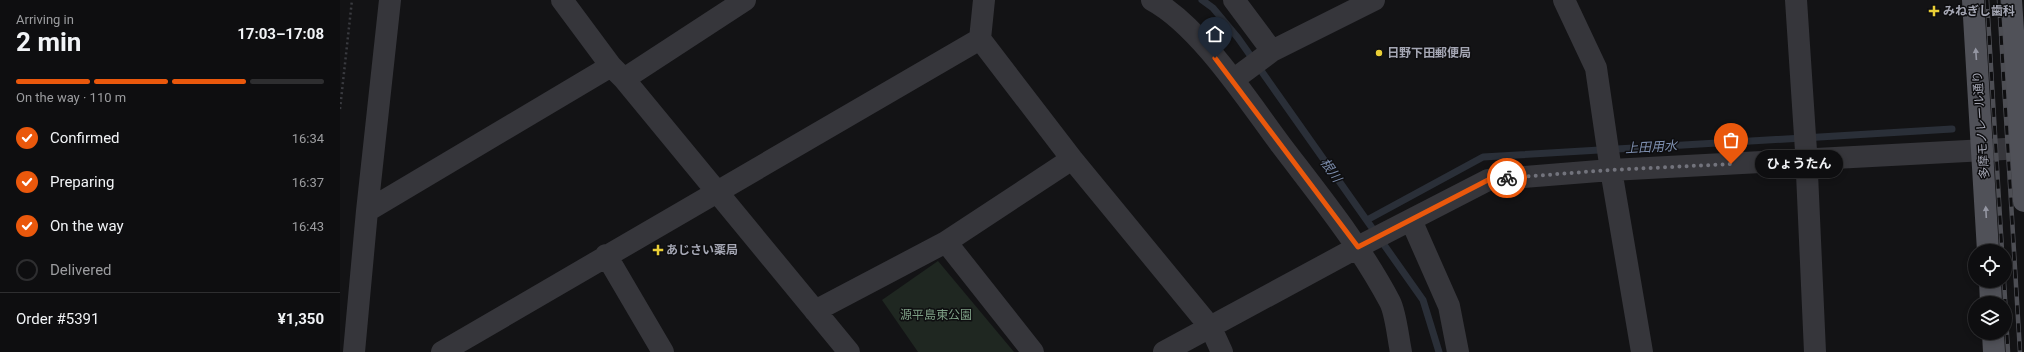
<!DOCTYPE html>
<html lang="en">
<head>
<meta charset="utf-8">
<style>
  body { margin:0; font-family:Roboto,"Noto Sans JP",sans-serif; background:#171719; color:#f1f3f6; height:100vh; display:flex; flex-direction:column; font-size:15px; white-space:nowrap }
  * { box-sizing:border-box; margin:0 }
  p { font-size:13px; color:#9b9c9f }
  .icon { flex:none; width:22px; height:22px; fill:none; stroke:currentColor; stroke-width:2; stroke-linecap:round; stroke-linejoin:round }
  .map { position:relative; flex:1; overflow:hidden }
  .details { display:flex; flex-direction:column; background:#0e0e10; width:340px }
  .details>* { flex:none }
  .tools { position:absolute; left:1628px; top:244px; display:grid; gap:8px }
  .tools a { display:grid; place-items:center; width:44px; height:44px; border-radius:50%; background:#0e0e10; box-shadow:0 2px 6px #0003,0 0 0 1px #2e2e30; font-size:20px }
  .pin { position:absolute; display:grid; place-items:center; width:34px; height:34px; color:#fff; margin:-41px -17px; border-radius:50% 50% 50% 0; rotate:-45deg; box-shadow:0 0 4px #0007 }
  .pin .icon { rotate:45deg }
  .courier { position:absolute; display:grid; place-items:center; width:40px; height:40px; margin:-20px; border:3px solid #ea580c; border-radius:50%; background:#fff; color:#222; box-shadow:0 1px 5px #0007 }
  .bubble { position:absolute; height:28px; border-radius:14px; background:#0e0e10; box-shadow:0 2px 6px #0003,0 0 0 1px #2e2e30; font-size:13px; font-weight:700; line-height:28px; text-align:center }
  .overview em { font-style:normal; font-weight:700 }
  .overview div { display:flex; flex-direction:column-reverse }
  .overview { display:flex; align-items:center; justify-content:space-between; height:68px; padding:0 16px }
  h1 { font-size:26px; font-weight:700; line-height:30px }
  .bar { display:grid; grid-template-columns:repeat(4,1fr); gap:6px 4px; align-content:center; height:48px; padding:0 16px }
  .bar i { height:5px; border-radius:3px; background:#2e2e30 }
  .bar .selected { background:#ea580c }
  .bar p { grid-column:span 4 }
  .line { display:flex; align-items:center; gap:10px; padding:0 16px; border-top:1px solid #2e2e30 }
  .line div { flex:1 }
  ol { padding:0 16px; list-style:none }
  li { display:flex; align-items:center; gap:12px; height:44px }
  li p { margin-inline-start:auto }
  li .icon { padding:4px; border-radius:50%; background:#ea580c; color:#fff; stroke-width:4 }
  li:last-child { color:#9b9c9f }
  li i { width:22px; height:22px; border:2px solid #2e2e30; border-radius:50% }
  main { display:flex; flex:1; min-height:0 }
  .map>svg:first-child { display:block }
</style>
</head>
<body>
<main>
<section class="details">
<div class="overview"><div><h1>2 min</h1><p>Arriving in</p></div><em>17:03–17:08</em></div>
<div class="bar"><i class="selected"></i><i class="selected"></i><i class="selected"></i><i></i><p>On the way · 110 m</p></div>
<ol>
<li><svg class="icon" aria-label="check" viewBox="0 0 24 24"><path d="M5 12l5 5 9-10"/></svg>Confirmed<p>16:34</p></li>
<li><svg class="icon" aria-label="check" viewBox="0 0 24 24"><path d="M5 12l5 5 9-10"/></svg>Preparing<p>16:37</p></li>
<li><svg class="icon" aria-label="check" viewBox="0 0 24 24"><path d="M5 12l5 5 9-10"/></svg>On the way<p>16:43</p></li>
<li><i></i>Delivered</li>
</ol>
<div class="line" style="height:52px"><div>Order #5391</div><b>¥1,350</b></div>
</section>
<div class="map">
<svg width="1684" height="352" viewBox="0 0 1684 352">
  <rect width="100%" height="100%" fill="#131315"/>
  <path fill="#1f2721" d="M598 261 674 352H578L542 300Z"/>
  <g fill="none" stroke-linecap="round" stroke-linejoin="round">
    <path stroke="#2a2f38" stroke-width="7" d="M862 0 873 8 898 38 1083 300 1099 352
      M1027 220 1143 157 1612 129"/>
    <path stroke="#3a3b40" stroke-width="2.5" stroke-dasharray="2 3" stroke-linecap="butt" d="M0 109 12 0"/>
    <path stroke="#36363b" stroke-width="22" d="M222 0 271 66 284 79 509 352
      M644 0 640 39 732 159 871 328 882 352
      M812 0C860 26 908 101 941 145 979 195 1020 245 1050 302 1056 314 1058 338 1061 352
      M894 0 932 51
      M1224 0 1256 68 1270 164 1302 352
      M1456 0 1466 151 1475 352
      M284 79 405 0
      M893 80 932 51 1034 0
      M27 211 271 66
      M1071 220 1109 306 1118 352
      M606 242 693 352
      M266 255 323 352
      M475 311 606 242 732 159
      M14 352 27 211 50 0
      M102 352 640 39
      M824 352 1018 247 1148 180 1271 170 1684 148"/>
    <path stroke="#505158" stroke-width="22" d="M1633 0 1648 251
      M1671 0 1684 201
      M1650 281 1651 303
      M1653 333 1654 352"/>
    <defs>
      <path id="rail" d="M1647 0 1662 251
        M1659 0 1680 352
        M1664 281 1668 352"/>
    </defs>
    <use href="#rail" stroke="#4d4e54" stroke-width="4.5"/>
    <use href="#rail" stroke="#0e0e10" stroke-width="3" stroke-dasharray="9" stroke-linecap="butt"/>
  </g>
  <defs><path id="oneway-solid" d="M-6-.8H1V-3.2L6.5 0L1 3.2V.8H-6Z"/></defs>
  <g fill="#9496a2">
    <use href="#oneway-solid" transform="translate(1636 54) rotate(-94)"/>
    <use href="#oneway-solid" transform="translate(1646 212) rotate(-93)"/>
  </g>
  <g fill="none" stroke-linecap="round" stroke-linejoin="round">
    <path stroke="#72737c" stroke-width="4" stroke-dasharray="0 7.2" d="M1167 178 1270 170 1391 164"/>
    <path stroke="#ea580c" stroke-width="5" d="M875 58 1018 247 1148 180 1167 178"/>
  </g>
  <g fill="#eacf36" stroke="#0e0e10" stroke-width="1.5">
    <path d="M1592 5h4v4h4v4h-4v4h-4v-4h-4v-4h4z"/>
    <circle cx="1039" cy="53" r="4"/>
    <path d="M316 244h4v4h4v4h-4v4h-4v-4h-4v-4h4z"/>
  </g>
  <g text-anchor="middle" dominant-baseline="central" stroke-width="3" stroke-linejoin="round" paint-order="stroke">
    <g font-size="12" font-weight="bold" fill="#a5a7b4" stroke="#0e0e10" text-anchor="start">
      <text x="1603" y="11">みねぎし歯科</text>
      <text x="1047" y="53">日野下田郵便局</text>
      <text x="326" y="250">あじさい薬局</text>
    </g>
    <g font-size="12" fill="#a5a7b4" stroke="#0e0e10">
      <text transform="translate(1641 125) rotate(-94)">多摩モノレール通り</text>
    </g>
    <g font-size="12" fill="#7d9f85" stroke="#0e0e10">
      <text x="596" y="315">源平島東公園</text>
    </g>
    <g font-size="13" font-style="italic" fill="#7d8eae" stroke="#0e0e10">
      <text transform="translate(1311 147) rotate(-3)">上田用水</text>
      <text transform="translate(991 170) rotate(55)">根川</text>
    </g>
  </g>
</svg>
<div class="tools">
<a><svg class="icon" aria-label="locate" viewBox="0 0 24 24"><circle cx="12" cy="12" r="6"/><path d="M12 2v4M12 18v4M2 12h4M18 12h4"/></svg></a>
<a><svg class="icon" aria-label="layers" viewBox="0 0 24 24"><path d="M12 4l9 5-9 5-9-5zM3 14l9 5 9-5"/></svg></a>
</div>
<div class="pin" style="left:1391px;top:164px;background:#ea580c"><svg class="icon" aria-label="bag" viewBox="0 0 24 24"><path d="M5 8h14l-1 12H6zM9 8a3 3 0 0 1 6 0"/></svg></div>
<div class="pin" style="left:875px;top:58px;background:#1f2937"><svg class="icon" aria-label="home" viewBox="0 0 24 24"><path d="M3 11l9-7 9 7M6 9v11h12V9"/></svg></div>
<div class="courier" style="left:1167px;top:178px"><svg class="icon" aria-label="bike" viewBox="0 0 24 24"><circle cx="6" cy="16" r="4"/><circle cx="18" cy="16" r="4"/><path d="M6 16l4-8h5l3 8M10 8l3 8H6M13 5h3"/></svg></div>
<div class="bubble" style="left:1415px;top:150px;width:88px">ひょうたん</div>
</div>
</main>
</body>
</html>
